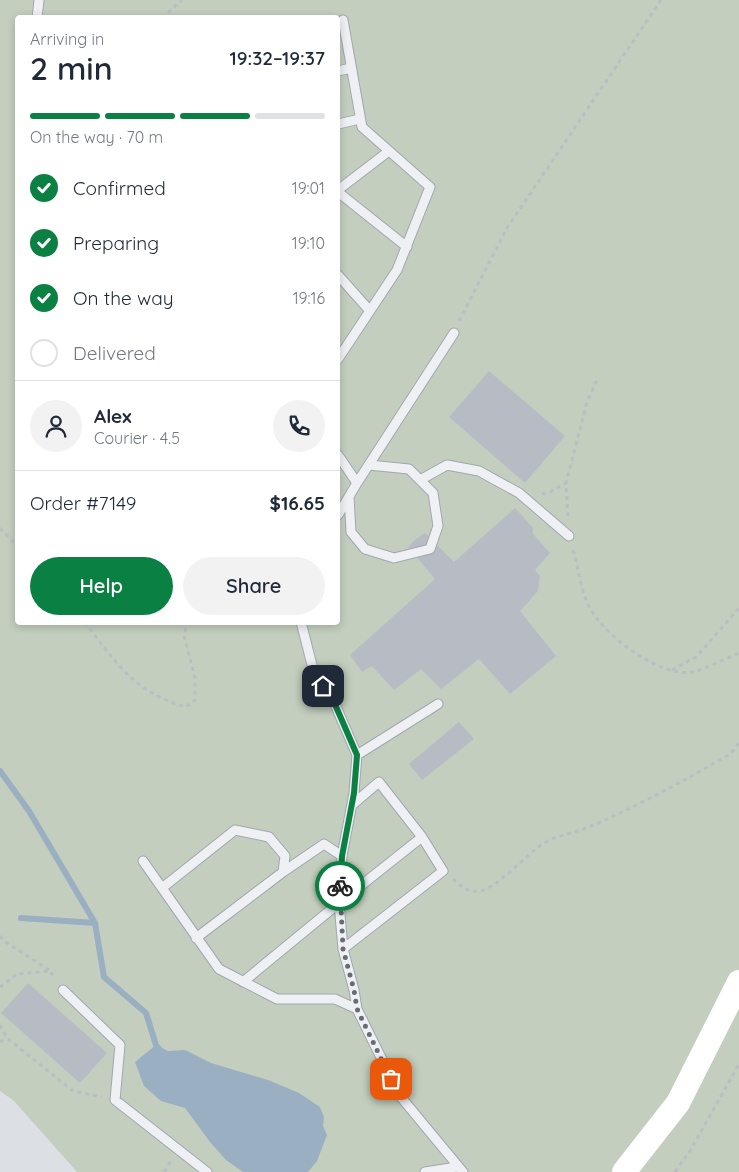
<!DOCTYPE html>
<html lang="en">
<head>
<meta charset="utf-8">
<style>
  body { margin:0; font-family:Quicksand,sans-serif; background:#f2f2f3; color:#1f2937; height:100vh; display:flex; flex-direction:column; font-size:19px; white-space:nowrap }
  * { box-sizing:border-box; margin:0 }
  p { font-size:16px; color:#747a83 }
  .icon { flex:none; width:28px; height:28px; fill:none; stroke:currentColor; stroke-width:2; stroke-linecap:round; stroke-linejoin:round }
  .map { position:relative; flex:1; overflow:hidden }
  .drawer { position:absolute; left:15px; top:15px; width:325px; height:610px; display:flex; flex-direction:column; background:#fff; border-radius:5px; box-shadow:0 2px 8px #0003 }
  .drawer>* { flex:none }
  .pin { position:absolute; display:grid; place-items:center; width:42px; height:42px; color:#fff; margin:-21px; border-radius:10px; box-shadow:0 2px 8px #0006 }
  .courier { position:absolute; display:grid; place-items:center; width:50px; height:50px; margin:-25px; border:4px solid #0b8043; border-radius:50%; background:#fff; color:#222; box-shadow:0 1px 6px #0007 }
  .head em { font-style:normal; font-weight:600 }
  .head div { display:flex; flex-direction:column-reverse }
  .head { display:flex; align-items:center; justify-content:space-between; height:85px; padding:0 15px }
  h1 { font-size:32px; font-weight:600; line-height:38px }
  .bar { display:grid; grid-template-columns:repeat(4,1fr); gap:8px 5px; align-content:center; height:60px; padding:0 15px }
  .bar i { height:6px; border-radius:4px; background:#e0e1e3 }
  .bar .on { background:#0b8043 }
  .bar p { grid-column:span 4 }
  .line { display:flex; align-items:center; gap:12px; padding:0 15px; border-top:1px solid #e0e1e3 }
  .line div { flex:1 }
  .round { display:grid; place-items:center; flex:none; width:52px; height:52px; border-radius:26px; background:#f2f2f3 }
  ol { padding:0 15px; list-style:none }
  li { display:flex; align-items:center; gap:15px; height:55px }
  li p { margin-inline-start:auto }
  li .icon { padding:5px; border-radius:50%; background:#0b8043; color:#fff; stroke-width:4 }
  li:last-child { color:#747a83 }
  li i { width:28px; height:28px; border:2px solid #e0e1e3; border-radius:50% }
  .cta { display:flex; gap:10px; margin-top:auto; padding:10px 15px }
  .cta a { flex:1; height:58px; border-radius:30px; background:#0b8043; color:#fff; font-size:20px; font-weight:600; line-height:58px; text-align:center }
  .cta a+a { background:#f2f2f3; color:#1f2937 }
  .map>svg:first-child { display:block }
</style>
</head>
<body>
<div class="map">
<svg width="739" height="1172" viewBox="0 0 739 1172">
  <rect width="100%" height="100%" fill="#dce0e5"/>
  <path fill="#c3cebe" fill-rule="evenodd" d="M0 0H739V1172H77L14 1101 0 1091ZM18 18H338V622H18Z"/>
  <path fill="#9aafc2" d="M156 1045 168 1051 185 1050 211 1063 268 1080 299 1093 320 1107 324 1117 323 1126 327 1135 317 1161 308 1172H243L226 1160 210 1142 185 1108 161 1101 144 1086 135 1062Z"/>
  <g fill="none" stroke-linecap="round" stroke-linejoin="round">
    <path stroke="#9aafc2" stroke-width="6" d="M0 771 29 811 95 923
      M21 918 95 923 104 977 146 1013 156 1045 160 1050"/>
  </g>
  <path fill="#b7bcc4" d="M489 371 565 436 525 483 449 417Z
    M515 508 533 528V534L550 553 535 570 540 576 538 591 520 611 556 656 510 694 479 659 441 689 421 669 394 690 372 666 362 672 350 655 435 579 408 547 416 539 425 533 454 562Z
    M459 722 474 739 422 780 409 764Z
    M28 983 107 1053 80 1083 1 1013Z"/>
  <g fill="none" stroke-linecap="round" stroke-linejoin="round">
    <defs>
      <path id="service" d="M37 18 39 0
        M338 71 351 68
        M338 124 360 119
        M338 190 389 151
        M338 192 407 247
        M338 275 370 311
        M338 359 397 270 430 187 362 127 343 20
        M338 455 357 483 338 515
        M420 480 447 465 479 471 519 493 569 536
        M357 483 454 333
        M349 497 351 532 365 549 394 558 430 549 438 526 433 493 409 469 369 465
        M301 622 313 669 334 702 357 755 354 793 342 856
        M357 755 438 704
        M143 861 219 969 277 999H335L357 1009 400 1096 463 1172
        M162 888 235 830 269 837 285 856 283 872 196 938
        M343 949 443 871 422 837 379 782 352 805
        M243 982 339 903 342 856 324 844 283 872
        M63 990 120 1045 115 1100 207 1172
        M357 1009 354 990 343 949 339 903 422 837
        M425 1172 457 1167"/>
    </defs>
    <use href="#service" stroke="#a2a7ae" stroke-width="11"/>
    <path stroke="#babec3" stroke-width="3" stroke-dasharray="4 4" stroke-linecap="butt" d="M162 18 182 0
      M459 321 507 228 661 0
      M542 494 550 492 566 483
      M568 516 566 483 587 402 598 378
      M0 528 18 547
      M573 550C579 569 580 591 590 608 605 636 660 678 693 672 703 670 727 658 739 653
      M85 622C115 662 135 693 186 707L195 700V678L184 636 187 622
      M672 670 696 657 739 608
      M453 879C461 886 468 893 480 891 497 888 525 856 541 845 558 834 576 833 594 825 641 804 686 780 730 754L739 743
      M0 936 4 941 49 970
      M0 987 17 974 50 971 55 979
      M0 1025 7 1038 73 1091 102 1097
      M0 1042 7 1038
      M164 1172 171 1161
      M675 1172 690 1151 739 1064"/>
    <use href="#service" stroke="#eef0f4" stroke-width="9"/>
    <path stroke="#fff" stroke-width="24" d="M624 1172 678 1103 739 982"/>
  </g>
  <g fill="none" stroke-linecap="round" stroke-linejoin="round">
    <path stroke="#666d75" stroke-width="5" stroke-dasharray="0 9" d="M340 886 343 949 354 990 357 1009 391 1079"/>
    <path stroke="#0b8043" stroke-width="6" d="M323 686 334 702 357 755 354 793 342 856 340 886"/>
  </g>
</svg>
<div class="pin" style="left:391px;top:1079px;background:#ea580c"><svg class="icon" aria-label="bag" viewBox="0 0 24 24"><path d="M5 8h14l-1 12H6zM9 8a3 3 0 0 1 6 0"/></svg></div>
<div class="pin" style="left:323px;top:686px;background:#1f2937"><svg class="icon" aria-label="home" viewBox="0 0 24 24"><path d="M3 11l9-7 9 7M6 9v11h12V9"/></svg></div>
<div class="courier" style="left:340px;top:886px"><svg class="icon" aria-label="bike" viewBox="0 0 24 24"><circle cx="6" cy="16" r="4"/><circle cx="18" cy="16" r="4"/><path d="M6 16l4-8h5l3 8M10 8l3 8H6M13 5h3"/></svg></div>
<section class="drawer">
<div class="head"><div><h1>2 min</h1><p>Arriving in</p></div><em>19:32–19:37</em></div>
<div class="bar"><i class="on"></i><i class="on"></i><i class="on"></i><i></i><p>On the way · 70 m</p></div>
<ol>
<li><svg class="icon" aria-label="check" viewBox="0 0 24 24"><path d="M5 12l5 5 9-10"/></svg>Confirmed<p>19:01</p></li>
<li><svg class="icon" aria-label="check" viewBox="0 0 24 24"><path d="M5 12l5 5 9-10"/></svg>Preparing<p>19:10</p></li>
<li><svg class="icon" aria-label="check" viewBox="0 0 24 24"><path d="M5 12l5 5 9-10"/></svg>On the way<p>19:16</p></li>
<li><i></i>Delivered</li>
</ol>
<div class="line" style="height:90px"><a class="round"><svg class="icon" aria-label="person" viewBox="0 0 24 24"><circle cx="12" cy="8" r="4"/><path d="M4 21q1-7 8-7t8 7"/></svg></a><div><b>Alex</b><p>Courier · 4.5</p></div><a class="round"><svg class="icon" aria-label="phone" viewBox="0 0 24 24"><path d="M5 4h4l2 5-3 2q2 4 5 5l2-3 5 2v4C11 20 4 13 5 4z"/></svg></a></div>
<div class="line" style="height:65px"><div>Order #7149</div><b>$16.65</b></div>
<div class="cta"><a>Help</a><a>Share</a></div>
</section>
</div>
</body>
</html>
